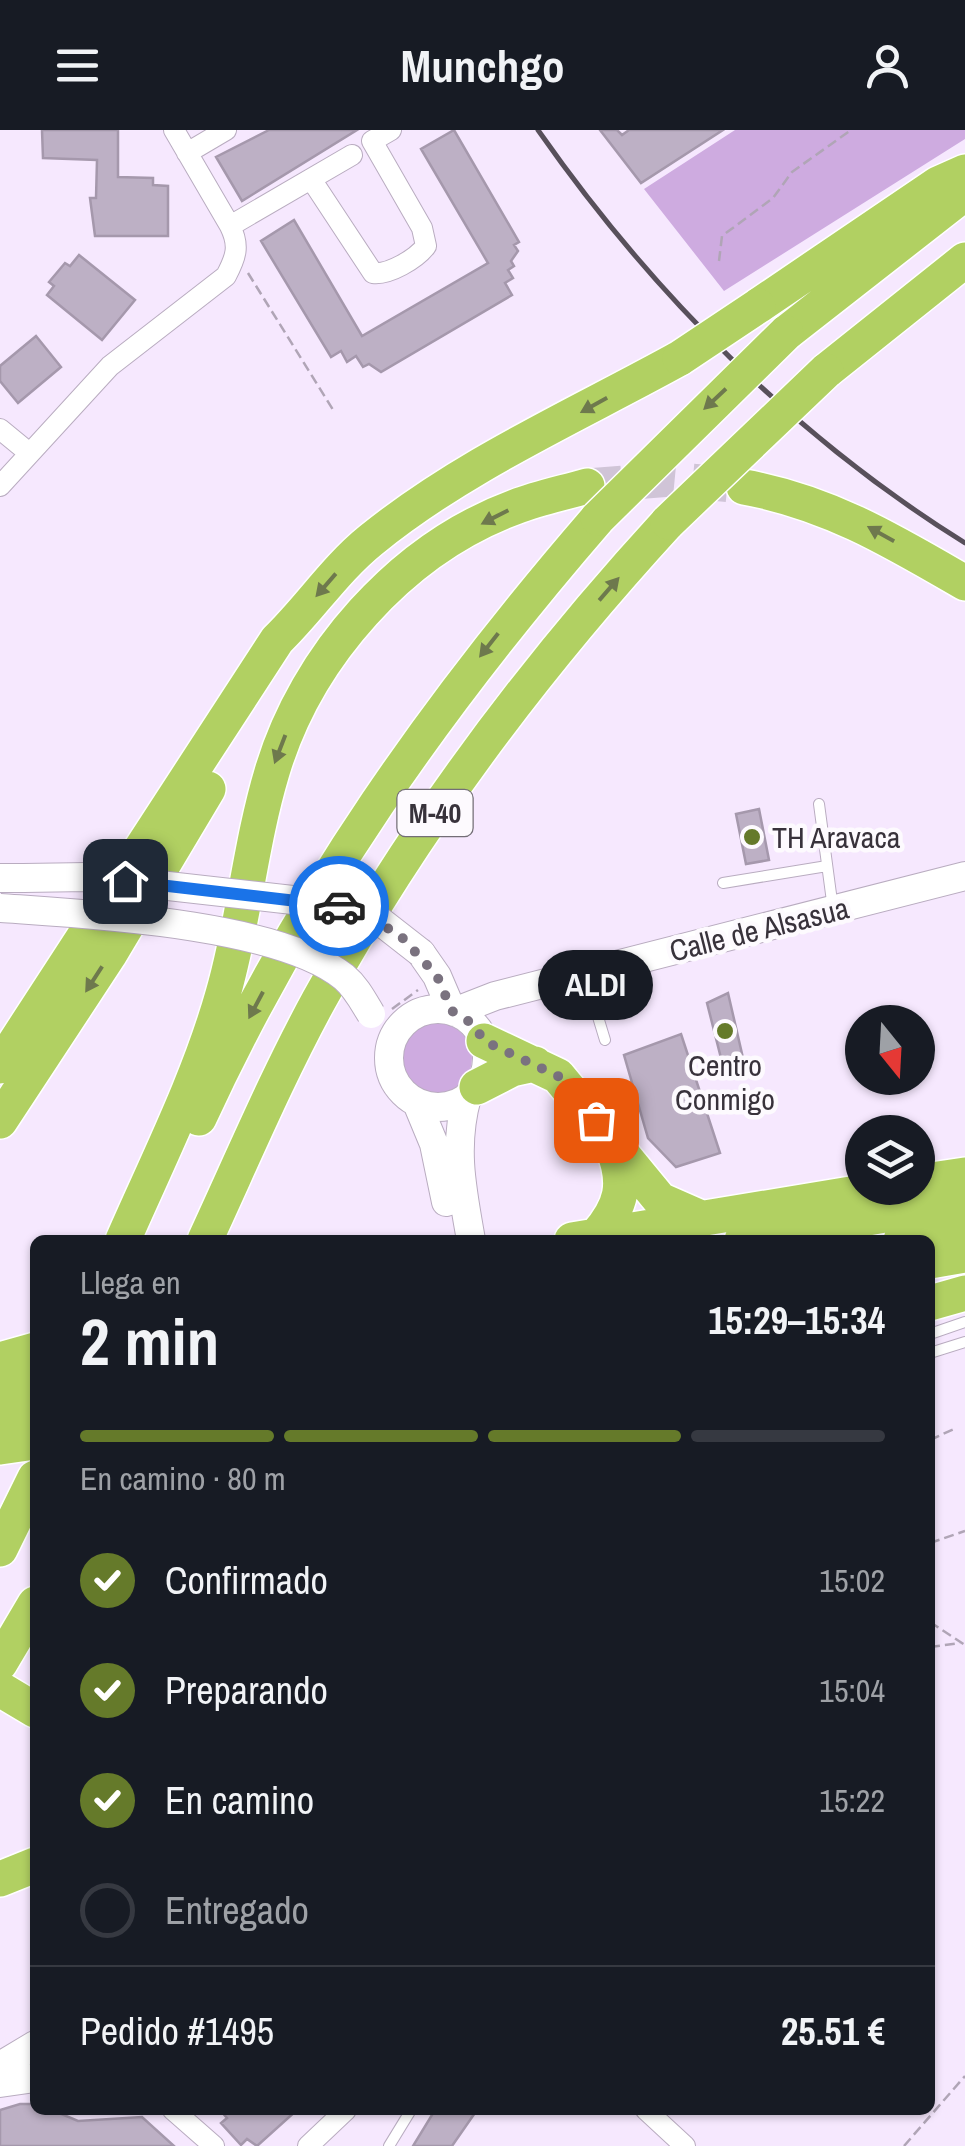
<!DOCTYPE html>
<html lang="es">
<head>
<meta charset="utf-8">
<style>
  body { margin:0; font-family:"Archivo Narrow",sans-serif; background:#242831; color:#f1f3f6; height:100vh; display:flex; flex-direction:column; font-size:38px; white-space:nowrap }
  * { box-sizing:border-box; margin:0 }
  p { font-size:32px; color:#9ea1a6 }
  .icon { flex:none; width:55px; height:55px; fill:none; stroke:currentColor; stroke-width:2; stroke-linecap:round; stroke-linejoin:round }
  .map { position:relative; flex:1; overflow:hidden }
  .details { position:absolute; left:30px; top:1105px; width:905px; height:880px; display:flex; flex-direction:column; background:#171b24; border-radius:15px; box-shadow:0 2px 8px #0004 }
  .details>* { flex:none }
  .needle { width:65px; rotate:162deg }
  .fabs { position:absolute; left:845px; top:875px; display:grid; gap:20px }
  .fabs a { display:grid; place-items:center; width:90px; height:90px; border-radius:50%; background:#171b24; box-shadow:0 2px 8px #0004; font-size:50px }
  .pin { position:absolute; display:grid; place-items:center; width:85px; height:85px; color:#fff; margin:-42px; border-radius:20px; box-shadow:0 5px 15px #0006 }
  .courier { position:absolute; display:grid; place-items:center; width:100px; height:100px; margin:-50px; border:8px solid #1a73e8; border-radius:50%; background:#fff; color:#222; box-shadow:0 2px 12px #0007 }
  .bubble { position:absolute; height:70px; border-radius:35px; background:#171b24; box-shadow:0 2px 8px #0004; font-size:32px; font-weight:800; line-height:70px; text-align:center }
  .head em { font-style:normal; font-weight:800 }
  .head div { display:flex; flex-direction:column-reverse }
  .head { display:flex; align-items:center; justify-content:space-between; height:170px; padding:0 50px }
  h1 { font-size:65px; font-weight:800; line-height:75px }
  .bar { display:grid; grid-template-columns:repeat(4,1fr); gap:15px 10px; align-content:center; height:120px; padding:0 50px }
  .bar i { height:12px; border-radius:8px; background:#363941 }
  .bar .selected { background:#657a2a }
  .bar p { grid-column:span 4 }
  .line { display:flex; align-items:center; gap:25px; padding:0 50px; border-top:2px solid #363941 }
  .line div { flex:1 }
  ol { padding:0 50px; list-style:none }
  li { display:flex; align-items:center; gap:30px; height:110px }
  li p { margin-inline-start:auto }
  li .icon { padding:10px; border-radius:50%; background:#657a2a; color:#fff; stroke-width:4 }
  li:last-child { color:#9ea1a6 }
  li i { width:55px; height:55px; border:5px solid #363941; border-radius:50% }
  header { display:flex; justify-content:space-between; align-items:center; height:130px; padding:0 50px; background:#171b24; font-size:45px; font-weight:800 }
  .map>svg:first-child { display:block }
</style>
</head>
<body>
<header><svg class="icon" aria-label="menu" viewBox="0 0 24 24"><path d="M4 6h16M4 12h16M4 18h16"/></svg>Munchgo<svg class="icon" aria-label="person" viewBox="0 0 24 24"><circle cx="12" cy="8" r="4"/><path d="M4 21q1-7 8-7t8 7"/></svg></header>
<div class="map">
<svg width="965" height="2016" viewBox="0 0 965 2016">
  <rect width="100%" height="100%" fill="#f6e8fe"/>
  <path fill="#ceabe0" d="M735 0H965V9L724 161 644 59Z
    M402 928a35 35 0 1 1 70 0a35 35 0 1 1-70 0Z"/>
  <path fill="#bdb0c5" stroke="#a598ac" stroke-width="2.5" d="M42 0H118V47L153 48V55L168 56V106H95L90 68H96L97 30 43 28Z
    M269 0H357L242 71 216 27Z
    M454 0 519 112 514 115 518 121 511 131 514 136 508 140 513 148 505 153 512 165 381 242 369 234 363 237 356 226 347 232 341 221 331 227 261 111 294 90 362 206 488 133 421 19Z
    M600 0H617L622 5 629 0H723L641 53Z
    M79 125 135 170 102 210 47 165 54 156 49 152 65 133 70 136Z
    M36 206 61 237 18 273 0 251V236Z
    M759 679 769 730 746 734 736 684Z
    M728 863 743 928 722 932 707 873Z
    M681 904 720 1023 676 1037 648 1008 624 925Z
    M20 1974H35V1980H52L78 1991 142 1987 174 2016H0V1980Z
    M220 1980H297L257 2016 247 2009 241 2015 221 1993 227 1988Z
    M435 1980H477L452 2016H413Z"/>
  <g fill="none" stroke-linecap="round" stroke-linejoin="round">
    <path stroke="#d0c4d7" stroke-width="35" stroke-dasharray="35 18" stroke-linecap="butt" d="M587 356 671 349 733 355"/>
    <defs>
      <path id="lane" d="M819 674 833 779
        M723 753 827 736
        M585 844 605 910
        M930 1204 965 1192
        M930 1223 965 1212
        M389 2016 411 1980"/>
      <path id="street" d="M187 23 226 0
        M311 49 373 143C389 145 416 129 426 116L422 98 372 11 391 0
        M230 96 352 25
        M0 299 28 322
        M0 356 110 236 226 146C236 127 240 116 230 96L174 0
        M173 1980 214 2016
        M646 1980 685 2016
        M308 2016 346 1980"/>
      <path id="secondary" d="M0 748H23
        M421 823 437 846 452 881
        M389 928a49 49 0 1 1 98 0a49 49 0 1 1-98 0Z
        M454 882 495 866 965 746
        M467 967C453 1017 462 1059 471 1110
        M417 973 434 1014 446 1072
        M0 1936 35 1915
        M0 1953 35 1948"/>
      <path id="highway" d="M758 176 938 54 965 42
        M786 203 965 63
        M826 241 965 130
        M744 357C828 372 893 411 965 453
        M484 911 558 946 660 1070 701 1088
        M0 936 277 510C310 478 335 439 371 410 463 335 577 285 680 228
        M477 957 512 939 535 934
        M199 988C302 764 438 573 598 388
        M0 991 109 825 208 659
        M918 1052 965 1045
        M597 1105C622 1076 627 1054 613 1018
        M123 1110C158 1030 199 949 223 864 244 792 250 715 272 642 306 527 401 419 515 377 538 368 563 363 587 356
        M205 1110C242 1030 277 947 319 870 415 696 534 538 668 392
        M572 1110 887 1058
        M742 1110 965 1071
        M901 1110 965 1099
        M930 1131 965 1125
        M930 1173 965 1163
        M0 1230 35 1220
        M0 1261 35 1255
        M0 1290 35 1283
        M0 1317 35 1312
        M0 1419 35 1348
        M0 1533 35 1474
        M0 1559 35 1580
        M0 1749 35 1735"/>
    </defs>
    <use href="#lane" stroke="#b9acc0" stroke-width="12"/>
    <use href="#street" stroke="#b9acc0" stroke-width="22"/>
    <use href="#secondary" stroke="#b9acc0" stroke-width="30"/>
    <use href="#highway" stroke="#fff" stroke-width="38"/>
    <path stroke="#b0a5b6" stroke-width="2.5" stroke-dasharray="10 5" stroke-linecap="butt" d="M719 131 722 106 773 68 792 42 851 0
      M248 143 335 283
      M392 879 418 860
      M930 1310 956 1298
      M930 1413 965 1401
      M930 1492 965 1515
      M930 1517 960 1513
      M904 2016 965 1946"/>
    <use href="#lane" stroke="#fff" stroke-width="10"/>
    <use href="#street" stroke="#fff" stroke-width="20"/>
    <use href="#secondary" stroke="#fff" stroke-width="28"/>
    <use href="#highway" stroke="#b1d062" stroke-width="35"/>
    <path stroke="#58505b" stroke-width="5" d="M538 0C652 163 795 307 965 413"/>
    <defs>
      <path id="secondary-bridge" d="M23 748 88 747 337 775 380 791 421 823
        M0 778C86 784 277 793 344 847 356 857 363 871 371 884"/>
      <path id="highway-bridge" d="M680 228 758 176
        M598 388 786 203
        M668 392 826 241"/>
    </defs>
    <use href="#secondary-bridge" stroke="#b9acc0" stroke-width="30" stroke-linecap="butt"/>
    <use href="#highway-bridge" stroke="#fff" stroke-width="38" stroke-linecap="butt"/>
    <use href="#secondary-bridge" stroke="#fff" stroke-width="28"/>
    <use href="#highway-bridge" stroke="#b1d062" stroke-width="35"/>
  </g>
  <defs><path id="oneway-solid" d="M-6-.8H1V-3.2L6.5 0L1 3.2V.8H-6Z" transform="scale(2.5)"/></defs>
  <g fill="#6e794d">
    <use href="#oneway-solid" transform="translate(715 269) rotate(137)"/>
    <use href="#oneway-solid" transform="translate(594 275) rotate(151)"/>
    <use href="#oneway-solid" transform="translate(495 387) rotate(153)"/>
    <use href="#oneway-solid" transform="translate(881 404) rotate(-151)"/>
    <use href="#oneway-solid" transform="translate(326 455) rotate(131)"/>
    <use href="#oneway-solid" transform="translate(609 459) rotate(-49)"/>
    <use href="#oneway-solid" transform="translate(489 515) rotate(128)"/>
    <use href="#oneway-solid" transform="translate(280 619) rotate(111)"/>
    <use href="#oneway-solid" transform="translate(94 849) rotate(123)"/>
    <use href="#oneway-solid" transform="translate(256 875) rotate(118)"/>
  </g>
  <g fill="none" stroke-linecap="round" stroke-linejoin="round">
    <path stroke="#7a727f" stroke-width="10" stroke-dasharray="0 18" d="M339 776 398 803 437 846 452 881 473 894 484 911 558 946 596 990"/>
    <path stroke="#1a73e8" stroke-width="12" d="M125 751 339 776"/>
  </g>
  <g fill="#657a2a" stroke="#fdfafe" stroke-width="4">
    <circle cx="752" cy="707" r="10"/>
    <circle cx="725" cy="901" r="10"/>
  </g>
  <g text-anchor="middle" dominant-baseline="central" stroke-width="9" stroke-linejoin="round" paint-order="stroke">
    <rect fill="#fdfafe" stroke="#736e76" stroke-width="2.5" x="397.5" y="660" width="75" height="46" rx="8"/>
    <g font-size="28" font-weight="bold" fill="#38323b">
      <text x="435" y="683">M-40</text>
    </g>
    <g font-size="30" fill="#38323b" stroke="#fdfafe" text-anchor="start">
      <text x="772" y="707">TH Aravaca</text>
      <text x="725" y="935" text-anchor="middle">Centro<tspan x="725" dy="34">Conmigo</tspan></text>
    </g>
    <g font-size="30" fill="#38323b" stroke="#fdfafe">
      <text transform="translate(759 799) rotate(-14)">Calle de Alsasua</text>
    </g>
  </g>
</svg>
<div class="fabs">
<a><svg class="needle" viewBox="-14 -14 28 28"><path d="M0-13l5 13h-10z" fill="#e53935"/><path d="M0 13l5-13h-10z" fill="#9ea1a6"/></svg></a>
<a><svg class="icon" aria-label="layers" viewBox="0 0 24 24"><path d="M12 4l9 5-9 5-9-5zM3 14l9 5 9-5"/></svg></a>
</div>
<div class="pin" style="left:596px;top:990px;background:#ea580c"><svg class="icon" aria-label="bag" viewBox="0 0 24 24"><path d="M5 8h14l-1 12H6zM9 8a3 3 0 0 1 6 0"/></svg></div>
<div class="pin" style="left:125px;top:751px;background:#1f2937"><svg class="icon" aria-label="home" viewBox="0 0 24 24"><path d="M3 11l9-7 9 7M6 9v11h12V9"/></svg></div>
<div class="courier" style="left:339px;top:776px"><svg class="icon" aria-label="car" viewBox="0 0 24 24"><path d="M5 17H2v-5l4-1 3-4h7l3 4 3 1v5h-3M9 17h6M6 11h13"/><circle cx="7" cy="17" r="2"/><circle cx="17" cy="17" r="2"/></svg></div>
<div class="bubble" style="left:538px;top:820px;width:115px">ALDI</div>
<section class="details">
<div class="head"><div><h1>2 min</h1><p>Llega en</p></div><em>15:29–15:34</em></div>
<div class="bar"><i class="selected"></i><i class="selected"></i><i class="selected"></i><i></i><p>En camino · 80 m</p></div>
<ol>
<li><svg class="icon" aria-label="check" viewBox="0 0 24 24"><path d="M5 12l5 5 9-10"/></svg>Confirmado<p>15:02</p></li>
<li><svg class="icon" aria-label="check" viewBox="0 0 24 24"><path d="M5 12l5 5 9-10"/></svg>Preparando<p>15:04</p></li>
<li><svg class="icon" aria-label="check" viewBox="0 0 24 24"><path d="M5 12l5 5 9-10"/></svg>En camino<p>15:22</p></li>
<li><i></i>Entregado</li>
</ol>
<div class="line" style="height:130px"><div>Pedido #1495</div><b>25.51 €</b></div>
</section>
</div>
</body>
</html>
